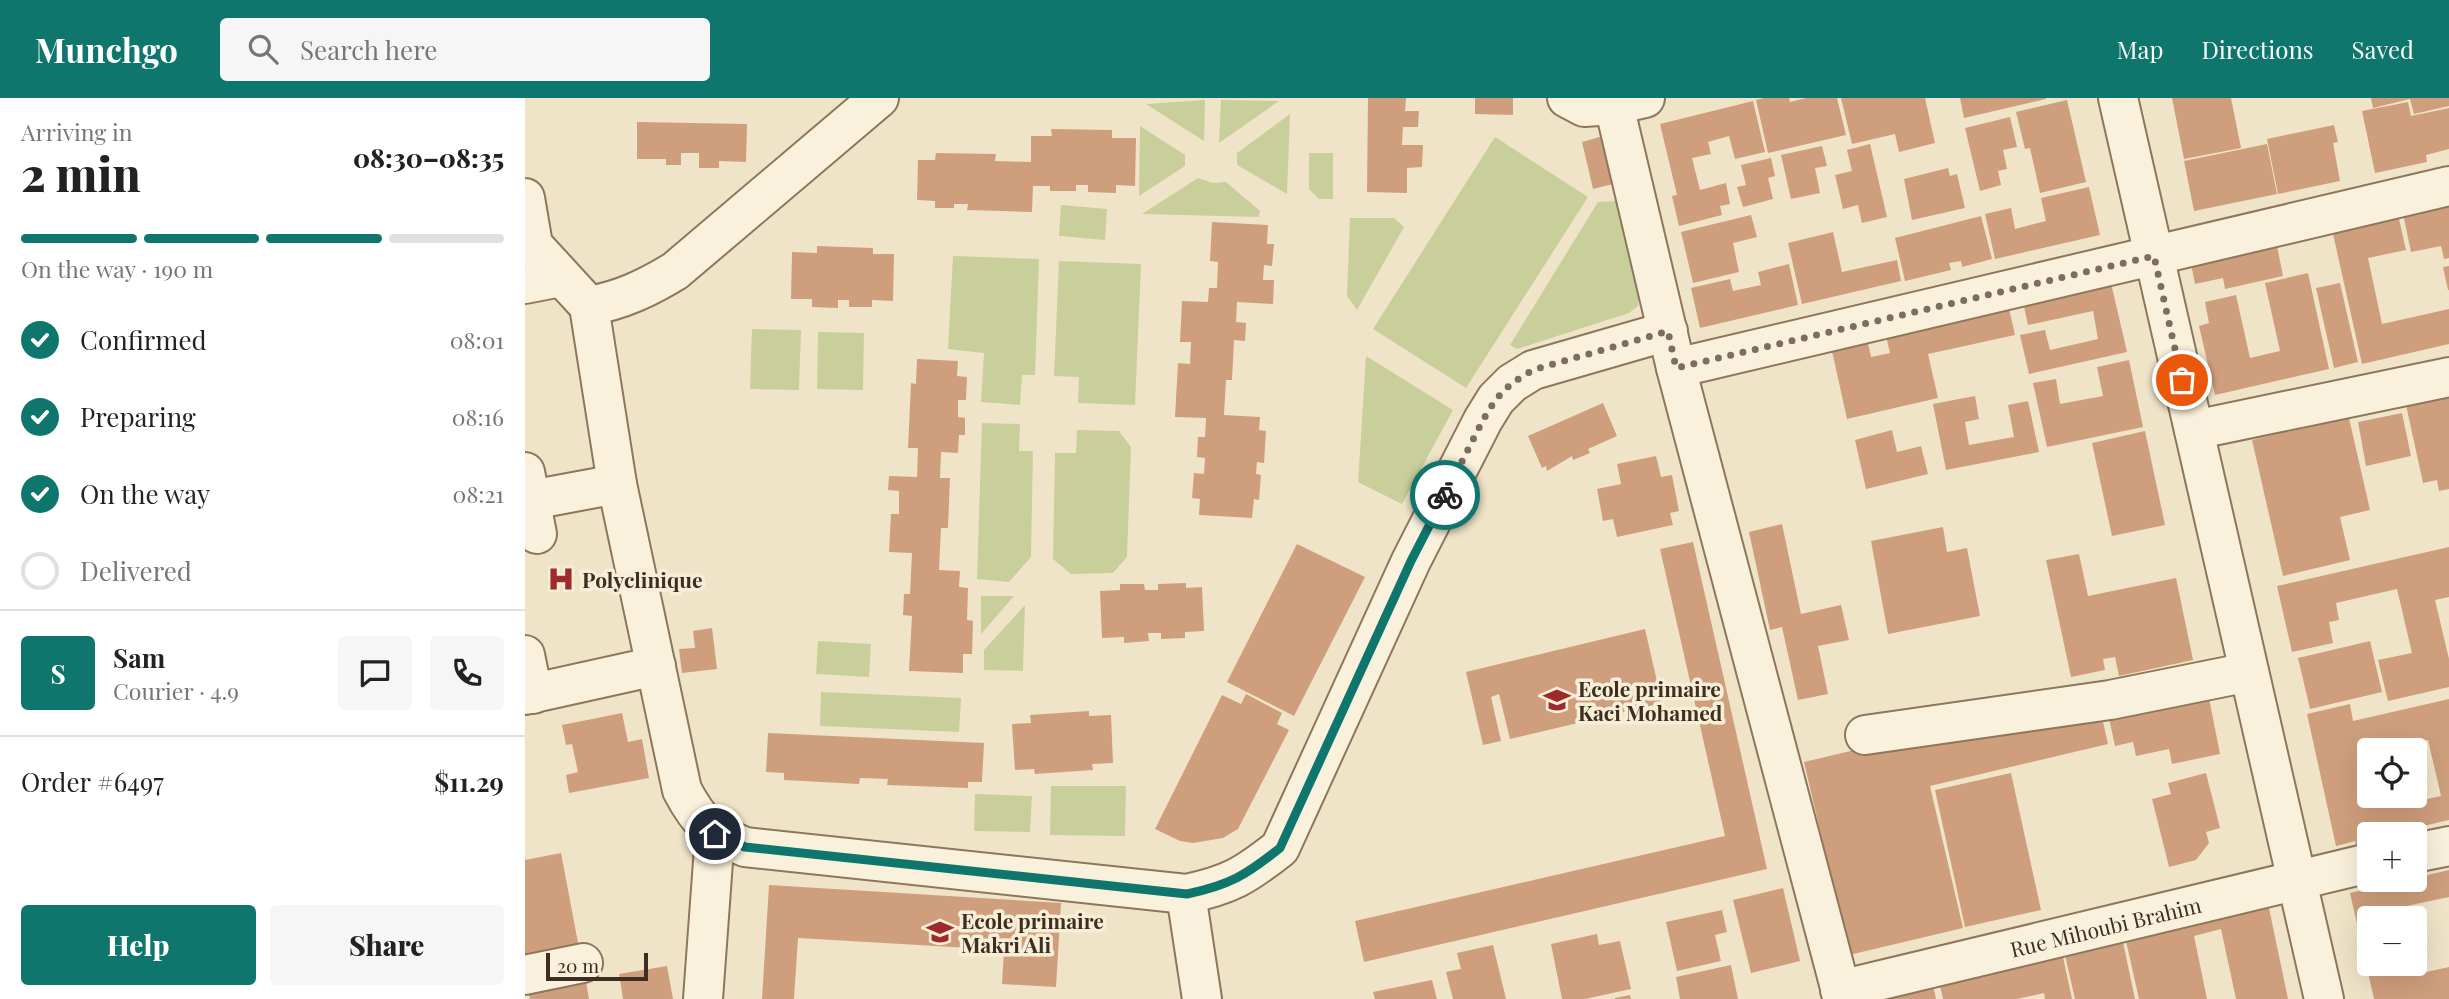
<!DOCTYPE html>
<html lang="en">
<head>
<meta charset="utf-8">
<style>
  body { margin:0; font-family:"Playfair Display",serif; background:#f6f6f6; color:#222; height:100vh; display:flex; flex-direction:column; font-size:26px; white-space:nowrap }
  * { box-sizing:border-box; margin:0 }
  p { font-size:23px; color:#767676 }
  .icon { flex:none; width:38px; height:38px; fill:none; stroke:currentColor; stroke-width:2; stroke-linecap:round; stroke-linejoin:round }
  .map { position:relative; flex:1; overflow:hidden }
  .sheet { display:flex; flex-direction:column; background:#fff; width:525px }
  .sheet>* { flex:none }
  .controls { position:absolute; left:1832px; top:640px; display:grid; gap:14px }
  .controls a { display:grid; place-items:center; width:70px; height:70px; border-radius:7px; background:#fff; box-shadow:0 7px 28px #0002; font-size:35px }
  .scale { position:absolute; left:21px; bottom:18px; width:102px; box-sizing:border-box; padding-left:7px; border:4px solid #3d2e20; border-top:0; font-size:19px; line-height:24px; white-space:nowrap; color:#3d2e20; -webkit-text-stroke:5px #f7eed8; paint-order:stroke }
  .pin { position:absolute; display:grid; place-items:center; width:60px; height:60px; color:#fff; margin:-30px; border:4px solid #fff; border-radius:50%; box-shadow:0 2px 7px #0007 }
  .courier { position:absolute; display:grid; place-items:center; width:70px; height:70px; margin:-35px; border:5px solid #0f766e; border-radius:50%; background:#fff; color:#222; box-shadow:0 2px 9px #0007 }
  .summary em { font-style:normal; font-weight:800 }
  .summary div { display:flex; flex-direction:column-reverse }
  .summary { display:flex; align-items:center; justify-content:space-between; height:119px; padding:0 21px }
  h1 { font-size:46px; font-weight:800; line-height:52px }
  .bar { display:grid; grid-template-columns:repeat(4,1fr); gap:10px 7px; align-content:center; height:84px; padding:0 21px }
  .bar i { height:9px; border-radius:5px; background:#e0e0e0 }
  .bar .current { background:#0f766e }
  .bar p { grid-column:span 4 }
  .line { display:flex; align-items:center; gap:18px; padding:0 21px; border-top:2px solid #e0e0e0 }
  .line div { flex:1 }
  .round { display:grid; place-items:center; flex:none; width:74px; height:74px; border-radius:7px; background:#f6f6f6 }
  ol { padding:0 21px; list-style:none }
  li { display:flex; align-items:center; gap:21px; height:77px }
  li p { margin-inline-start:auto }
  li .icon { padding:7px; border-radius:50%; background:#0f766e; color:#fff; stroke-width:4 }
  li:last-child { color:#767676 }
  li i { width:38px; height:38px; border:4px solid #e0e0e0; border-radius:50% }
  .cta { display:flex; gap:14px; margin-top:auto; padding:14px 21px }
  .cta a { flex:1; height:80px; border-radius:7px; background:#0f766e; color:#fff; font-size:28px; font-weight:800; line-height:80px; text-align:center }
  .cta a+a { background:#f6f6f6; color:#222 }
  header { display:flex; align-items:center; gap:42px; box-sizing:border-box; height:98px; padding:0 35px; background:#0f766e; color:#fff }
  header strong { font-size:33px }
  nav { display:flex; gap:38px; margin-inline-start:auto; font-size:24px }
  .search { width:490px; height:63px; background:#f6f6f6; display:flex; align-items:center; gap:18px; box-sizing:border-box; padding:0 24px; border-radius:7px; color:#767676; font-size:26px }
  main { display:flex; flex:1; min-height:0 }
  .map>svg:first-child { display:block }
</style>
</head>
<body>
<header>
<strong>Munchgo</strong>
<div class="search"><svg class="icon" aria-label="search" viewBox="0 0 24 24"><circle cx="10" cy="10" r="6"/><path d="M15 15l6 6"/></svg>Search here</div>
<nav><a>Map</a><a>Directions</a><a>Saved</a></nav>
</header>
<main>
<section class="sheet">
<div class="summary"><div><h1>2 min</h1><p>Arriving in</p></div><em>08:30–08:35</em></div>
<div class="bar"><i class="current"></i><i class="current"></i><i class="current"></i><i></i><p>On the way · 190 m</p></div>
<ol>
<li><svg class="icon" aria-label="check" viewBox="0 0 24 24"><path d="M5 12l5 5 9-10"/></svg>Confirmed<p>08:01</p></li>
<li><svg class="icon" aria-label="check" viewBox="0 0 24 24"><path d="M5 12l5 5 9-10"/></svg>Preparing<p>08:16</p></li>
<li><svg class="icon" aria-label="check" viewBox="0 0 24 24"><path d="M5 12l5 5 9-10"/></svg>On the way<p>08:21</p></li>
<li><i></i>Delivered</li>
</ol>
<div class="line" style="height:126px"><b class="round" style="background:#0f766e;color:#fff">S</b><div><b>Sam</b><p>Courier · 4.9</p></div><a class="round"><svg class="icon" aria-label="chat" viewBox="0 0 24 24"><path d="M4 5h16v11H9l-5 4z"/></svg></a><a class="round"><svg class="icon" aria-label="phone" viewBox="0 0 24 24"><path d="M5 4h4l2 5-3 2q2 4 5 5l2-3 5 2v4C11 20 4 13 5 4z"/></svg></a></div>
<div class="line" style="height:91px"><div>Order #6497</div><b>$11.29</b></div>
<div class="cta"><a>Help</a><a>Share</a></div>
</section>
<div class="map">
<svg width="1924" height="901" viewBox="0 0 1924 901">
  <rect width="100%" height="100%" fill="#f0e4c8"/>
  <path fill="#c9cf9b" d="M680 2 679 43 621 6Z
    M696 2H697L754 3 694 45Z
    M765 16 762 96 712 67V55Z
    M615 28 660 57V68L614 98Z
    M970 39 1063 99 941 290 848 231Z
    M784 55H808V101H794L784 91Z
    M673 80 688 85 701 84 735 113 734 119 617 116Z
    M1092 103 1114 198 1113 208 1104 215 992 251 985 247 1073 104Z
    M536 107 582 111 580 142 534 138Z
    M825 120H869L879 129 832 212 822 198Z
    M428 158 514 161 510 277H497L495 307 456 304 459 255 423 251Z
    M534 163 616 166 610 307 553 305 554 279 529 278Z
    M227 231 276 232 274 292 225 291Z
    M293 234 339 235 338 292 292 291Z
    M841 258 928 312 877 406 833 384Z
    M457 325 495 326 494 353H508L506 459 484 484 452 481Z
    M552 332 594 333 606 349 602 459 588 475 546 476 528 461 530 355H551Z
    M456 498H489L456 536Z
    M500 507 498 573 459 572V552Z
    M293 543 346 546 344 579 291 576Z
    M296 594 436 600 434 634 295 628Z
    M526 688H601L600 738 525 737Z
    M450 696 507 698 505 734 449 733Z"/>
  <path fill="#cf9f7d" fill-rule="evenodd" d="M843 0H881L880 13H894L893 29H878L877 47H898L897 69 882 70V95L842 94Z
    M950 0H988V17L950 16Z
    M1239 0H1264L1265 4 1281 0H1312L1321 37 1243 55 1231 2Z
    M1316 0H1400L1410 45 1374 54 1370 36 1327 46Z
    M1435 0H1521V1L1439 20Z
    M1647 0H1706L1716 50 1659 61Z
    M1846 0H1924V8L1889 16 1885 1 1848 10Z
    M1542 2 1561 84 1515 95 1505 50 1500 51 1491 14Z
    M1228 3 1240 54 1210 61 1204 38 1183 44 1186 56 1167 60 1175 92 1201 85 1205 106 1195 108 1197 117 1154 128 1147 98 1152 97 1135 26Z
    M1883 4 1886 18 1924 10V51L1901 57 1902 64 1850 75 1837 13Z
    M1485 19 1492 49 1478 52 1482 71 1473 73 1476 87 1455 93 1440 30Z
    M112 24 222 26 221 64 194 63V70H174V55H156V67H141V61H112Z
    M1809 27 1813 44 1808 45 1815 83 1753 96 1742 41Z
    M526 31 587 32V40H611L610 88 591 87V95L563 94V87H551V93H525V88H508L507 114 442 112 443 106H429V110H410V103L392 102 393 62H410L411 55 471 56 470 63 506 64V38H527Z
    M1085 36 1088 86 1068 91 1057 44Z
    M1345 46 1362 119 1337 125 1333 107 1318 111 1310 77 1327 73 1322 52Z
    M1742 46 1752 96 1669 113 1659 63Z
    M1297 48 1302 68 1290 70 1295 95 1266 101 1256 57Z
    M1246 60 1250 78 1243 80 1248 101 1218 109 1212 89 1221 87 1216 67Z
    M1423 70 1425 78 1432 76 1440 110 1387 122 1379 81Z
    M1564 89 1575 137 1470 161 1460 116 1486 110 1490 131 1521 123 1516 100Z
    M1924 100V160L1919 161 1916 148 1886 154 1877 111Z
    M1872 112 1881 152 1843 160 1857 226 1924 211V246L1837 266 1806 127Z
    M1226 117 1232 139 1208 145 1214 174 1168 185 1156 134Z
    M1456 118 1467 161 1437 169 1436 163 1424 165 1426 172 1380 183 1370 140Z
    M687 124 743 127 742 146H749L747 168 739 167 738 182H749L748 206 712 204 711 224 721 225 720 243 709 242 707 282H701L699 317 735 319 734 332 741 333 739 365 732 364 731 376 736 377 734 402 729 401 727 420 674 417 675 401 667 400 669 375 679 376 680 360 672 359 673 339H680L681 320 650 319 653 265 665 266 666 244H655L657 203 683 204 684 190H692L693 164 685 163Z
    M1308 134 1317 174 1372 162 1376 183 1277 206 1263 145Z
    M1750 138 1758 178 1700 191 1698 180 1670 186 1664 156Z
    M292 148 348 150V156H369L368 203 347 202V209H324V202H313V210L287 209V201H266L267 154 292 155Z
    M1264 166 1273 207 1175 230 1166 190 1205 181 1208 193 1236 187 1233 174Z
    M1924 168V192H1923L1918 169Z
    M1783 175 1804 271 1690 297 1674 228 1684 225 1680 204 1711 197 1725 260 1755 253 1740 185Z
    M1586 185 1602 254 1504 276 1495 237 1520 232 1525 252 1573 241 1568 213 1503 227 1498 204Z
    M1815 185 1833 264 1809 270 1791 190Z
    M1484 210 1490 237 1403 256 1413 300 1322 321 1305 244 1341 236 1346 259 1365 255 1361 238Z
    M392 261 433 263 432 278 442 279 441 302H433V319L440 320V337H434L433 355 416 354 415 380H425L423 430H416L414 472 435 473 434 489 443 490 442 522 448 523 447 556H438V575L384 573 387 518 378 517 379 496H385L387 455 364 454 366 416H374V393L363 392 364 378 392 379 393 350H383L386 285 391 286Z
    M1604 262 1618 329 1522 349 1508 285 1531 281 1535 306 1578 298 1572 269Z
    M1450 298 1454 321 1440 324 1444 347 1489 339 1483 307 1503 303 1514 354 1421 372 1408 306Z
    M1924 298V391L1914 393 1912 382 1898 385 1881 307Z
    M1078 305 1092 338 1063 351 1065 355 1048 362 1047 358 1022 373 1021 368 1017 370 1003 338Z
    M1877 315 1886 358 1841 368 1833 324Z
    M1824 320 1845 412 1815 419 1825 462 1758 478 1727 342Z
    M1367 332 1372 354 1396 348 1403 376 1341 391 1330 342Z
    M1620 333 1640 427 1587 438 1567 345Z
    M1131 358 1136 379 1147 377 1154 413 1145 415 1148 427 1092 439 1088 421 1078 423 1072 391 1096 386 1092 366Z
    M1257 426 1276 516 1316 507 1324 542 1293 548 1303 596 1273 602 1257 529 1245 532 1224 434Z
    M1418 429 1422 454 1442 450 1455 518 1363 536 1346 443Z
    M1168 444 1242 771 839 864 830 823 1200 738 1135 451Z
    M772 446 840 479 769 618 702 584Z
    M1924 449V499L1910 502 1924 561V589L1863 603 1853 562 1887 555 1872 491 1811 505 1814 522 1804 524 1808 545 1767 554 1752 488Z
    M1554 456 1563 498 1651 480 1668 562 1594 578 1590 559 1578 561 1580 572 1546 579 1521 462Z
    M661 485V490L677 489 679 533 660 534V540L636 541V535H623L624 543 599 545V539L577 540 575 493 595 492V486H619L620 492H633V486Z
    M187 530 192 571 157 575 154 551 170 550 168 533Z
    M1120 531 1137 605 985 641 974 596 966 599 976 643 958 647 941 574Z
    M1845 543 1857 594 1785 611 1773 560Z
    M1682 590 1695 656 1647 666 1644 651 1611 658 1608 644 1590 648 1582 611Z
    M721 596 757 615 752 626 764 632 713 731 698 740 668 745 655 743 630 731 697 597 716 606Z
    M1924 601V722L1860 737H1844V745L1831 748 1830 743 1811 748 1782 616 1825 606 1828 623ZM1903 642 1916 698 1893 703 1892 698H1844V653H1878L1877 647Z
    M564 613V618L586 617 588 665 567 666 568 672 510 676 509 671 490 672 487 626 506 625 505 617Z
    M97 615 103 644 117 641 124 680 44 695 41 677 53 674 47 646 41 647 37 627Z
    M1576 615 1583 646 1405 688 1438 830 1324 857 1279 664 1393 637Z
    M243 635 459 645 457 684H443V690L362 687 363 681 335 680 334 686 259 682V675L241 674Z
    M1486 675 1516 812 1440 829 1410 692Z
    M1681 675 1695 730 1681 734 1684 745 1671 762 1644 769 1627 701 1646 696 1643 685Z
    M36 755 54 850 0 861V762Z
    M1924 772V799L1872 810 1875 821H1844V866H1885L1888 877 1924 869V901H1849L1825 795 1881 782H1890V780Z
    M244 787 536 805 531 889 477 886 479 852 273 840 269 901H237Z
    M1258 790 1275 863 1226 875 1208 802Z
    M1744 810 1763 901H1711L1696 831 1669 838 1682 901H1614L1601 843Z
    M1197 812 1202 834 1190 837 1196 863 1152 873 1141 824Z
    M1072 836 1074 847 1095 843 1106 891 1060 901H1037L1026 846Z
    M1598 844 1610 901H1550L1540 857Z
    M968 847 981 901H928L921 874 936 871 932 855Z
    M1538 859 1547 901H1520L1519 895 1492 901H1418L1415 888Z
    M1206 867 1213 901H1155L1151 879Z
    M142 868 148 901H98L94 876Z
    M907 882 912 901H850L848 894Z
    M61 883 64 901H5L3 893Z
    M1408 887 1411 901H1349Z
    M1105 897 1106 901H1090V900Z"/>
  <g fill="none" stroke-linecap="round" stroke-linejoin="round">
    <defs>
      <g id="minor">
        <path d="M1042 0 1059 9 1089 7 1120 0"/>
        <path d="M1593 0 1799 901"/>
        <path d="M1089 7 1151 270 1318 901"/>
        <path d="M0 100 8 147 64 208 92 386 157 692C175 726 185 734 220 749L661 796C705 787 721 777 755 750L886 463 958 322 971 301 987 285 1008 272 1143 233"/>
        <path d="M0 186 36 179"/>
        <path d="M64 208C97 202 122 190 150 173L354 0"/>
        <path d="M1151 270 1924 88"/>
        <path d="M1669 332 1924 279"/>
        <path d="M0 374 12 436"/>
        <path d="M6 402 92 386"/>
        <path d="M0 557 8 596"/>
        <path d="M0 597 131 568"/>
        <path d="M1340 637 1585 602 1724 574"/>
        <path d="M1890 755 1924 748"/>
        <path d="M661 796 677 901"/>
        <path d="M0 877 58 865"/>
        <path id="s1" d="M1315 892 1844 765"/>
        <path d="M178 901 190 736"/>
      </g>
    </defs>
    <use href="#minor" stroke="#8d765c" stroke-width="42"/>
    <use href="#minor" stroke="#faf1dc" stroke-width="38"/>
  </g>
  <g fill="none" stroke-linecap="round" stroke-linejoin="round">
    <path stroke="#7c6e5b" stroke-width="7" stroke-dasharray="0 12.6" d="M920 397 958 322 971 301 987 285 1008 272 1143 233 1151 270 1629 158 1657 282"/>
    <path stroke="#0f766e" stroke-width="9" d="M190 736 220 749 662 796C705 787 721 777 755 750L886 463 920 397"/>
  </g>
  <defs>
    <symbol id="hospital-bare" viewBox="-9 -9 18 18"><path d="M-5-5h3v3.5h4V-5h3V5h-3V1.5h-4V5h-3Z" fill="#9e2a2b" stroke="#f7eed8" stroke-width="2.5" paint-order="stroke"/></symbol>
    <symbol id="school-bare" viewBox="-9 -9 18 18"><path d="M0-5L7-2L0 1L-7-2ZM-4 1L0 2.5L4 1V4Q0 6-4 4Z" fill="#9e2a2b" stroke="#f7eed8" stroke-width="2.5" paint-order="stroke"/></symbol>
  </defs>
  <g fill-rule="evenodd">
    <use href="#hospital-bare" x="17" y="462" width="38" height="38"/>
    <use href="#school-bare" x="1013" y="583" width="38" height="38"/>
    <use href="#school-bare" x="396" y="815" width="38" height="38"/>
  </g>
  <g text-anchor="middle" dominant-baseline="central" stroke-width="7" stroke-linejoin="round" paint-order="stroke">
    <g font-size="21" font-weight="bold" fill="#3d2e20" stroke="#f7eed8" text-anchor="start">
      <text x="57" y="481">Polyclinique</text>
      <text x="1053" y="590">Ecole primaire<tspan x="1053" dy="24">Kaci Mohamed</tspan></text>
      <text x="436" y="822">Ecole primaire<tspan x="436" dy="24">Makri Ali</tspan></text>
    </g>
    <g font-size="21" fill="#3d2e20" stroke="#f7eed8">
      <text stroke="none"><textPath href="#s1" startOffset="273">Rue Mihoubi Brahim</textPath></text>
    </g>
  </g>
</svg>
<div class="controls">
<a><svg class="icon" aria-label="locate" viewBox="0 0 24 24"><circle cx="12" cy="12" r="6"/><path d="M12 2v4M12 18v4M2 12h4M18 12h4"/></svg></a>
<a>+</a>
<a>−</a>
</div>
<div class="scale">20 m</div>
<div class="pin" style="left:1657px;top:282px;background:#ea580c"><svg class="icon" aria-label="bag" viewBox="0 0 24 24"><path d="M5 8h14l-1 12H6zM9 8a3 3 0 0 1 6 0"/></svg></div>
<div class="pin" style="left:190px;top:736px;background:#1f2937"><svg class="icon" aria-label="home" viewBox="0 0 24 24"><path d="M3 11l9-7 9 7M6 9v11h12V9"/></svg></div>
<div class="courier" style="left:920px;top:397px"><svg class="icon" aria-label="bike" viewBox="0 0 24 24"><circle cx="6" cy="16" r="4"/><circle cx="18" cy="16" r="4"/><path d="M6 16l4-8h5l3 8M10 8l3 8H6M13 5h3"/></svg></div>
</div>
</main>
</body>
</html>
